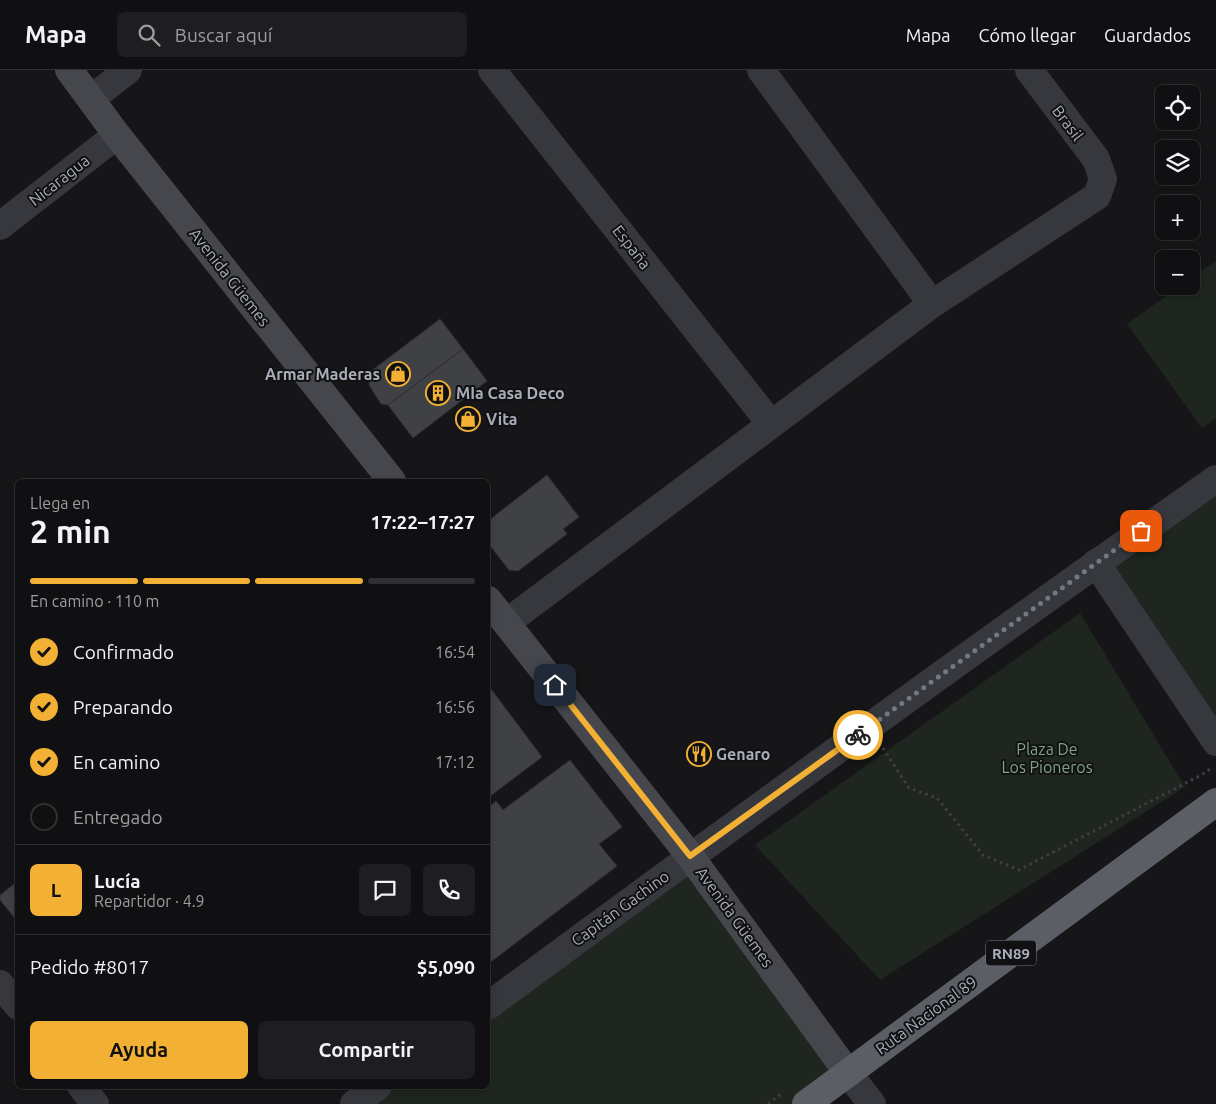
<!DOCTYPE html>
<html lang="es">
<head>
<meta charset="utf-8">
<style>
  body { margin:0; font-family:Ubuntu,sans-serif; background:#1e1e20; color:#f1f3f6; height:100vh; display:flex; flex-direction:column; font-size:19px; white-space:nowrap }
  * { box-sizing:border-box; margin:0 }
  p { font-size:16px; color:#9c9d9f }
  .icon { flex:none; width:28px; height:28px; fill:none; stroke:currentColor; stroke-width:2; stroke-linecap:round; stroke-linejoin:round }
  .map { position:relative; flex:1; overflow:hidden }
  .details { position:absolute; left:15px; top:409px; width:475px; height:610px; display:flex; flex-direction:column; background:#101012; border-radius:8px; box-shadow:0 2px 8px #0003,0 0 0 1px #303032 }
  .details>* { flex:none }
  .controls { position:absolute; left:1155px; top:15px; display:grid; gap:10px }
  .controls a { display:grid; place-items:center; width:45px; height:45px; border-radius:8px; background:#101012; box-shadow:0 2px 8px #0003,0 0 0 1px #303032; font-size:25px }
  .pin { position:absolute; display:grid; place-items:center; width:42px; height:42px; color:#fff; margin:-21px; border-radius:10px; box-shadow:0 2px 8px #0006 }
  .courier { position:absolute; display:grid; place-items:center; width:50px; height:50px; margin:-25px; border:4px solid #f2b134; border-radius:50%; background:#fff; color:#222; box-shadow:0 1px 6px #0007 }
  .head em { font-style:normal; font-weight:700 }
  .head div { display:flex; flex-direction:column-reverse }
  .head { display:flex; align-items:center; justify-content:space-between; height:85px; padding:0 15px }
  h1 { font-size:32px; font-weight:700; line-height:38px }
  .bar { display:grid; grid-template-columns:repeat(4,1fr); gap:8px 5px; align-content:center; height:60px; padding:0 15px }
  .bar i { height:6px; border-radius:4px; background:#303032 }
  .bar .active { background:#f2b134 }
  .bar p { grid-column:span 4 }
  .line { display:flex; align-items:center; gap:12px; padding:0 15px; border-top:1px solid #303032 }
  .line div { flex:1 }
  .round { display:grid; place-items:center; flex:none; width:52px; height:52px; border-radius:8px; background:#1e1e20 }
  ol { padding:0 15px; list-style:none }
  li { display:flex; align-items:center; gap:15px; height:55px }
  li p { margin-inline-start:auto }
  li .icon { padding:5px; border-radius:50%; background:#f2b134; color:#111; stroke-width:4 }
  li:last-child { color:#9c9d9f }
  li i { width:28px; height:28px; border:2px solid #303032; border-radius:50% }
  .action { display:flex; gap:10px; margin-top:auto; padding:10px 15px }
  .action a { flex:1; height:58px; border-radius:8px; background:#f2b134; color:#111; font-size:20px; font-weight:700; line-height:58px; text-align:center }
  .action a+a { background:#1e1e20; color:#f1f3f6 }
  header { display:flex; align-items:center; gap:30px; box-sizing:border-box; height:70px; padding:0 25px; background:#101012; border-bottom:1px solid #303032 }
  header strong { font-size:24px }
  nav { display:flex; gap:28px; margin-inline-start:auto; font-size:18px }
  .search { width:350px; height:45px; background:#1e1e20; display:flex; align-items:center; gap:12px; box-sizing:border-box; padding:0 18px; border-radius:8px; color:#9c9d9f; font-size:19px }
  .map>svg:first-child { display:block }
</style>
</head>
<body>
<header>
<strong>Mapa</strong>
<div class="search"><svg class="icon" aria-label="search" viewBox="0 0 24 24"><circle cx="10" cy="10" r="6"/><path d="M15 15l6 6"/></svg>Buscar aquí</div>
<nav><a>Mapa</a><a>Cómo llegar</a><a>Guardados</a></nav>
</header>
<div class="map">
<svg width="1216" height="1034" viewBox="0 0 1216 1034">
  <rect width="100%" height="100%" fill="#161618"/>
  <path fill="#1e261f" d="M1216 191V348L1202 358 1127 254 1180 216H1191V208Z
    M1216 409V672L1096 493Z
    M1080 543 1185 717 880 910 755 775Z
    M690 786 848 1003 806 1034H354L378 1016H488V936Z"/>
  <path fill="#404145" stroke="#303034" d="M440 249 463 279 388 335 381 334 369 315 370 302Z
    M463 279 487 311 413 368 388 335Z
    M547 405 579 447 563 459 567 464 518 501 509 500 488 473V451Z
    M488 615 542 687 489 727 488 725Z
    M570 690 622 757 599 774 617 796 488 894V752L490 750 488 748V738L496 731 503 740Z
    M18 811V852L0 830V825Z"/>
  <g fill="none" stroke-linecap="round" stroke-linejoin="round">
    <path stroke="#3d3f44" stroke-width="3" stroke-dasharray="2.5 4" stroke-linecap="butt" d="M883 678 909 718 937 728 983 785 1019 800 1203 704 1213 697
      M768 1034 781 1024"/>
    <path stroke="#37383d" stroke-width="28" d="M492 0 771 354
      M761 0 932 234
      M91 29 128 0
      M0 156 117 65
      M1096 493 1216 672
      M506 553 932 234 1097 126 1103 109 1096 89 1029 0
      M0 914 18 936
      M488 936C729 758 971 581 1216 409
      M81 1016 95 1034
      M354 1034 378 1016"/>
    <path stroke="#37383d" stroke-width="28" d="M848 1003 872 1034"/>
    <path stroke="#45474d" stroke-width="28" d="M69 0 117 65 392 411
      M488 530 690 786 848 1003"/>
    <path stroke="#5b5e65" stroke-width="28" d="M806 1034 1216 732"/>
  </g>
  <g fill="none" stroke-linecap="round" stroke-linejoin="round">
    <path stroke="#757880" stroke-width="5" stroke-dasharray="0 9" d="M858 665 1141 461"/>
    <path stroke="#f2b134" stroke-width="6" d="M555 615 690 786 858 665"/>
  </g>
  <defs>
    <symbol id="shop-ring" viewBox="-11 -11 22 22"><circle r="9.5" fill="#111113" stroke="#f2b134" stroke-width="1.5"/><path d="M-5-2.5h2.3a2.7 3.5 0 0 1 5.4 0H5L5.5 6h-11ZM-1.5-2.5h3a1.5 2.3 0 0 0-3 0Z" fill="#f2b134"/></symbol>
    <symbol id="building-ring" viewBox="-11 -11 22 22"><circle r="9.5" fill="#111113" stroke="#f2b134" stroke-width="1.5"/><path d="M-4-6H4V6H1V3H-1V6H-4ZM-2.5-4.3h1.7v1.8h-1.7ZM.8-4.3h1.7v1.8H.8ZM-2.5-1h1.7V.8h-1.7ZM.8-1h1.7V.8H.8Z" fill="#f2b134"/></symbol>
    <symbol id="restaurant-ring" viewBox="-11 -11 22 22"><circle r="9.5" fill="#111113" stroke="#f2b134" stroke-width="1.5"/><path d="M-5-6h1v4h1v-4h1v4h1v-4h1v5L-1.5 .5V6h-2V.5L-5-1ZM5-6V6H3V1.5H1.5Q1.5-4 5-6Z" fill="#f2b134"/></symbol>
  </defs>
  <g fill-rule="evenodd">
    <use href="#shop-ring" x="384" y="290" width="28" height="28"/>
    <use href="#building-ring" x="424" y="309" width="28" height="28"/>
    <use href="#shop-ring" x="454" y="335" width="28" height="28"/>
    <use href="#restaurant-ring" x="685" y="670" width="28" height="28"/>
  </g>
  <g text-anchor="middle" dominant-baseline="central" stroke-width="4" stroke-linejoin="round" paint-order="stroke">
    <rect fill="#111113" stroke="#7b7e86" stroke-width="1" x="986" y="870.5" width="50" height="25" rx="4"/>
    <g font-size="15" font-weight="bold" fill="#a8adb8">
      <text x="1011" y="883">RN89</text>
    </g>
    <g font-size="16" fill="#a8adb8" stroke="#111113">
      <text transform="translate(1068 53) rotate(53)">Brasil</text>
      <text transform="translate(59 110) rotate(-38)">Nicaragua</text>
      <text transform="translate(632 177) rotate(52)">España</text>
      <text transform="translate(230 207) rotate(52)">Avenida Güemes</text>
      <text transform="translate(620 838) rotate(-36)">Capitán Gachino</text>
      <text transform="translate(735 847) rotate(54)">Avenida Güemes</text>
      <text transform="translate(926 945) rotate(-36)">Ruta Nacional 89</text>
    </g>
    <g font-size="16" font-weight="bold" fill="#a8adb8" stroke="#111113" text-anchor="start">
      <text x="380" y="304" text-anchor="end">Armar Maderas</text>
      <text x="456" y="323">MIa Casa Deco</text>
      <text x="486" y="349">Vita</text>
      <text x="716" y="684">Genaro</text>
    </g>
    <g font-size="16" fill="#7fa381" stroke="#111113">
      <text x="1047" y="679">Plaza De<tspan x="1047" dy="18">Los Pioneros</tspan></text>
    </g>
  </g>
</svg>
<div class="controls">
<a><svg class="icon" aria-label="locate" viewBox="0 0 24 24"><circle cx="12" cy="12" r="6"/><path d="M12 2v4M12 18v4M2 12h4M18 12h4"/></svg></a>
<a><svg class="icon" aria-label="layers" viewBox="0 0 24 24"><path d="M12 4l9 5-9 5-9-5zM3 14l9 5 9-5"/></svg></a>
<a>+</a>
<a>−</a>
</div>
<div class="pin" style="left:1141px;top:461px;background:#ea580c"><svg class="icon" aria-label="bag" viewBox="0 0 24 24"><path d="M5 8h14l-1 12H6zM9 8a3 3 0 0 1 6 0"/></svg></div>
<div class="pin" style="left:555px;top:615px;background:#1f2937"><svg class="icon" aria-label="home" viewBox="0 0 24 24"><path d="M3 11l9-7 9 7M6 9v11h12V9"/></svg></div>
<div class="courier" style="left:858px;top:665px"><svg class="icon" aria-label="bike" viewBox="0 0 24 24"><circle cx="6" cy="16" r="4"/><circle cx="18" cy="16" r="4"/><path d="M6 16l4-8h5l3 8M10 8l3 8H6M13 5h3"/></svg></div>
<section class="details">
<div class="head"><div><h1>2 min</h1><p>Llega en</p></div><em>17:22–17:27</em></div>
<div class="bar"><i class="active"></i><i class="active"></i><i class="active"></i><i></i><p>En camino · 110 m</p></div>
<ol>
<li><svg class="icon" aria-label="check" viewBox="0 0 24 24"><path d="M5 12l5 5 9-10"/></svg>Confirmado<p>16:54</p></li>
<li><svg class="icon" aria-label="check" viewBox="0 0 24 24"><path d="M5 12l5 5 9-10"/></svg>Preparando<p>16:56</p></li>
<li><svg class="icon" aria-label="check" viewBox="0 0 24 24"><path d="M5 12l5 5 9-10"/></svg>En camino<p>17:12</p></li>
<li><i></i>Entregado</li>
</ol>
<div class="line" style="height:90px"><b class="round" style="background:#f2b134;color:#111">L</b><div><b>Lucía</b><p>Repartidor · 4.9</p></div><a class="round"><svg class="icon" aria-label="chat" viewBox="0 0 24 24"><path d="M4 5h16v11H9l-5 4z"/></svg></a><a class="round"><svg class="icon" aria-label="phone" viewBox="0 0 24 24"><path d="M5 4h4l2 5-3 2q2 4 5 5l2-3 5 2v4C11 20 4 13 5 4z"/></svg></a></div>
<div class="line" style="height:65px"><div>Pedido #8017</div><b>$5,090</b></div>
<div class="action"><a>Ayuda</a><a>Compartir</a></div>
</section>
</div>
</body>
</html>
